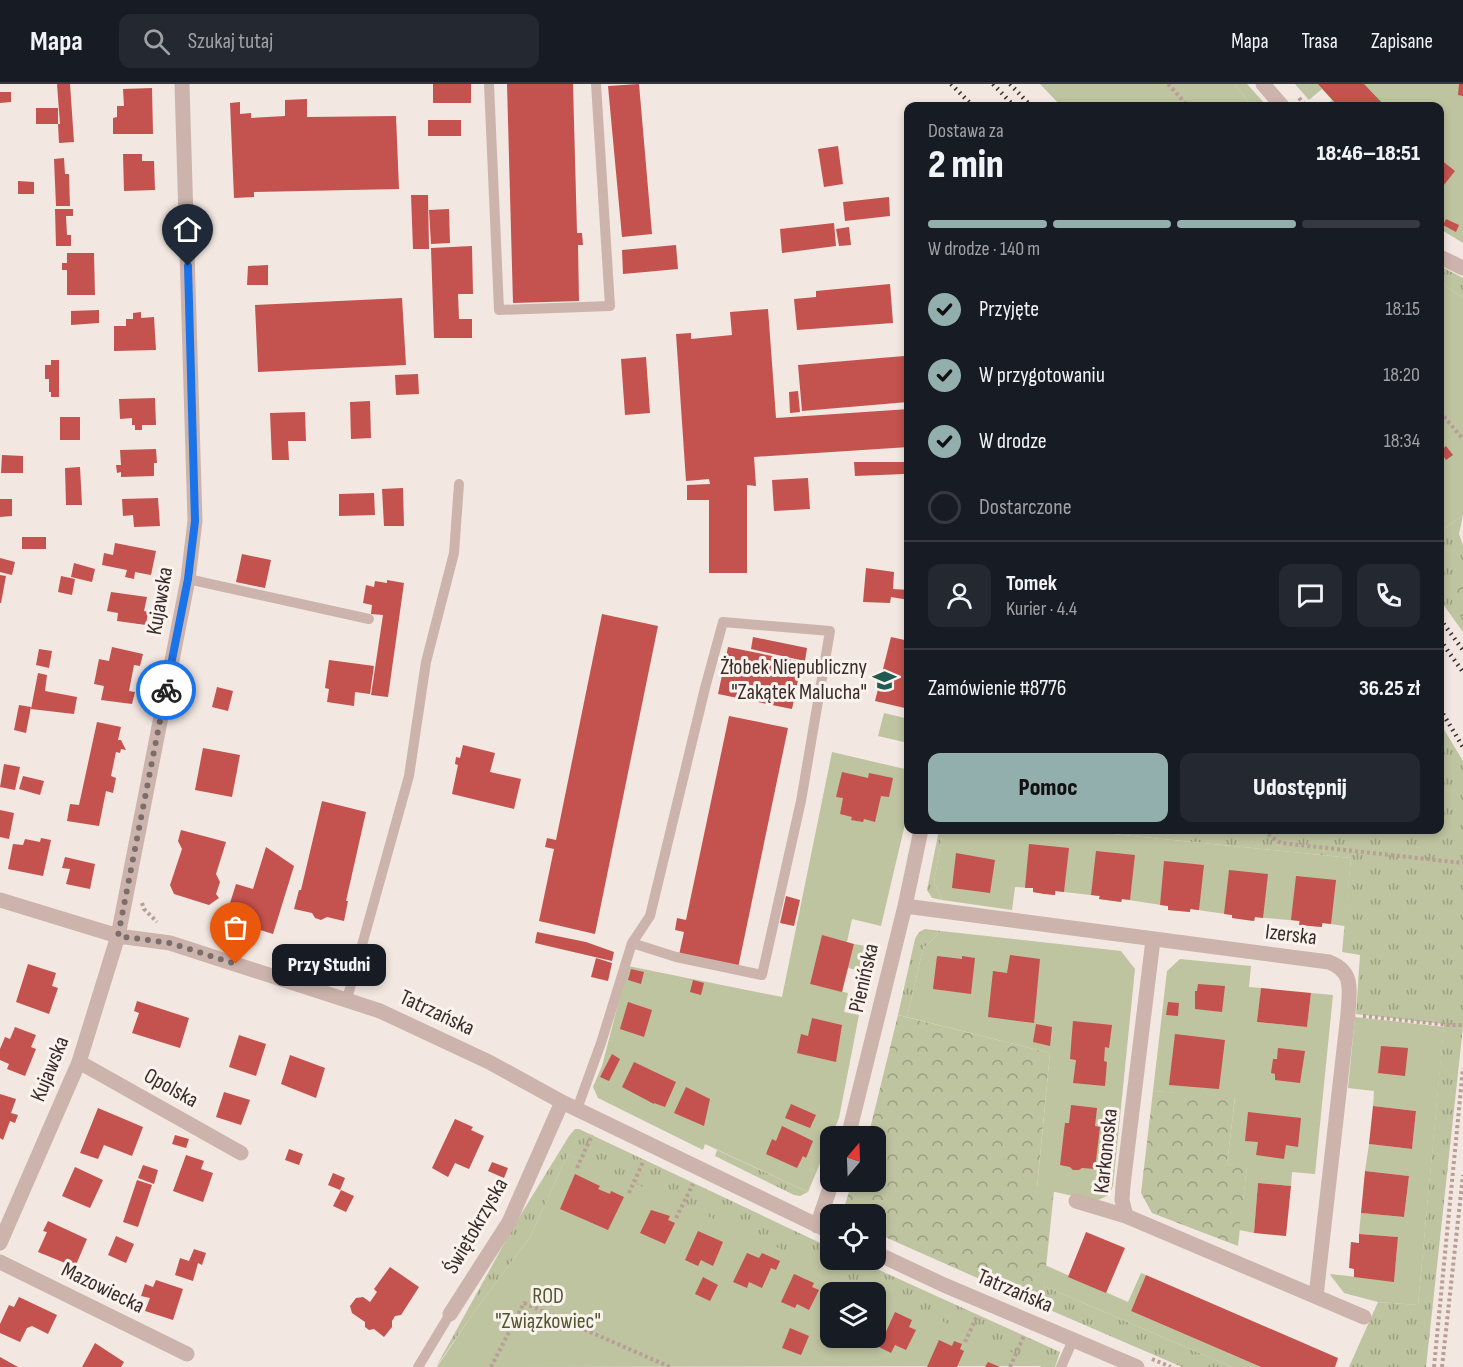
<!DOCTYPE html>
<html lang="pl">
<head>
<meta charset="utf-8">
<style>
  body { margin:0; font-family:"Sofia Sans Condensed",sans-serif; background:#242831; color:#f1f3f6; height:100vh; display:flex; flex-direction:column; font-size:22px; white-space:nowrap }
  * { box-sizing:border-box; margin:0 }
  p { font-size:20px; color:#9ea1a6 }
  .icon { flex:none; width:33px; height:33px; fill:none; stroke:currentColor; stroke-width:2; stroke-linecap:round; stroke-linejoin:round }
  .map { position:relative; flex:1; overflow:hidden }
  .sheet { position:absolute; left:904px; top:18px; width:540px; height:732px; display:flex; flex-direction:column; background:#171b24; border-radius:12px; box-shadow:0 3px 9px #0003 }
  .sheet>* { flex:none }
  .needle { width:39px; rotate:19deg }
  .tools { position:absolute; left:820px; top:1042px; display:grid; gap:12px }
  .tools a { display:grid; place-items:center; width:66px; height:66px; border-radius:12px; background:#171b24; box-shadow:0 3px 9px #0003; font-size:30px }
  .pin { position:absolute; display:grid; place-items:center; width:51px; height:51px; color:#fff; margin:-62px -26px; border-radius:50% 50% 50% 0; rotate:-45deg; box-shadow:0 0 6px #0007 }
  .pin .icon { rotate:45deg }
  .courier { position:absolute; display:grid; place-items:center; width:60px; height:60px; margin:-30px; border:4px solid #1a73e8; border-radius:50%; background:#fff; color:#222; box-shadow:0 2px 8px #0007 }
  .bubble { position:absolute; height:42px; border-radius:12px; background:#171b24; box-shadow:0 3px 9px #0003; font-size:20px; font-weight:800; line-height:42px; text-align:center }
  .overview em { font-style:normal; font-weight:800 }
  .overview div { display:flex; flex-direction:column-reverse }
  .overview { display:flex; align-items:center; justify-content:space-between; height:102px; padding:0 24px }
  h1 { font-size:39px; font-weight:800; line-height:45px }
  .bar { display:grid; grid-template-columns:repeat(4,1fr); gap:9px 6px; align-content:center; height:72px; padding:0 24px }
  .bar i { height:8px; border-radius:4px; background:#363941 }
  .bar .selected { background:#93afad }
  .bar p { grid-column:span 4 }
  .line { display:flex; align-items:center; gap:15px; padding:0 24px; border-top:2px solid #363941 }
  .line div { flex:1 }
  .round { display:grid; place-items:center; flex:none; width:63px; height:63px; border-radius:12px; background:#242831 }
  ol { padding:0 24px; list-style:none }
  li { display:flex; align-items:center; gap:18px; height:66px }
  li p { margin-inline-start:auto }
  li .icon { padding:6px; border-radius:50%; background:#93afad; color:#111; stroke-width:4 }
  li:last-child { color:#9ea1a6 }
  li i { width:33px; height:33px; border:3px solid #363941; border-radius:50% }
  .primary-button { display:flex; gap:12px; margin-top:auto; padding:12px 24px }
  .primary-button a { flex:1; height:69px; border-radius:12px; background:#93afad; color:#111; font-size:24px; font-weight:800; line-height:69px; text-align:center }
  .primary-button a+a { background:#242831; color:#f1f3f6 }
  header { display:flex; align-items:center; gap:36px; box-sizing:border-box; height:84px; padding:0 30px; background:#171b24; border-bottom:2px solid #363941 }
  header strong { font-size:28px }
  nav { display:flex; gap:33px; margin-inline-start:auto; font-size:21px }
  .search { width:420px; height:54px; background:#242831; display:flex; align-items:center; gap:15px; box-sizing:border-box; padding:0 21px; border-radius:12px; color:#9ea1a6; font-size:22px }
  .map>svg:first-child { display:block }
</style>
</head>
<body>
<header>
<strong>Mapa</strong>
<div class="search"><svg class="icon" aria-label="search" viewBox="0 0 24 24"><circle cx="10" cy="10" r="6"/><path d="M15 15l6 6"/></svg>Szukaj tutaj</div>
<nav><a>Mapa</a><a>Trasa</a><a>Zapisane</a></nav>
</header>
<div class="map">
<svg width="1463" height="1283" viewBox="0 0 1463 1283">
  <defs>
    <pattern id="grass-tufts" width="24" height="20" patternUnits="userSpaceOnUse" patternTransform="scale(1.5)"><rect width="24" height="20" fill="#bec3a0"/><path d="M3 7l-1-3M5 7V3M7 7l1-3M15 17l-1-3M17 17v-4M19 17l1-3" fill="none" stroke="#9b9f83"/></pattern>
    <pattern id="forest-crowns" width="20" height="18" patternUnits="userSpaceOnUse" patternTransform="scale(1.5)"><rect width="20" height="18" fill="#bec3a0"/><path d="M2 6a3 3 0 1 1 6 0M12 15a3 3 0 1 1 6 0" fill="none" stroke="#9b9f83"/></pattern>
  </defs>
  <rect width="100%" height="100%" fill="#f3e7e1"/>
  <path fill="url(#grass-tufts)" d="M1234 0H1247L1267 22H1252Z
    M1440 182 1463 194V214L1440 198Z
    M1463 431 1459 450 1463 461V548L1440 516V448Z
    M1440 639 1463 677V943L1426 1283H1349L1378 1218 1418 1221 1444 940 1356 930 1360 871 1342 868 1351 774 1074 746H1440Z
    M939 746H943L934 798 942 816 932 814 927 806Z
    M925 845 941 847 923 865 907 933 898 931 915 855 919 848Z
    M575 1045H579L831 1164V1176H857L1060 1268 1055 1283H1042L568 1070 530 1153 474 1228 436 1283 515 1140 569 1052Z
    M717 1066 808 1108 800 1112 794 1111 715 1072Z
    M1044 1202 1232 1283H1182L1036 1220Z"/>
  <path fill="url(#forest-crowns)" d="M1463 492V534L1455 526 1452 518 1459 495Z
    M898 931 1050 969 1037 1103 1054 1107 1044 1202 1036 1220 876 1149V1131H845L843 1127 852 1098H876V1053H868Z
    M1153 1007 1235 1013 1227 1080 1247 1082 1238 1162 1152 1129 1141 1109Z"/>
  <path fill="#bec3a0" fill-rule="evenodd" d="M1040 0H1234L1252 22H1061Z
    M1295 0H1463V159L1440 145V22H1325L1332 16 1322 5 1309 16Z
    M1440 198 1463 214V431L1440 448Z
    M884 629 909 635 904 658 878 652Z
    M832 668 909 686V723L881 842 852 835 847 858 822 852 810 900 848 909 844 928 859 931 839 1034 808 1108 705 1060 703 1066 598 1014 593 1003 602 982 628 882 782 913Z
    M943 746H1073L1351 774 1345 842 1323 839 1322 843 1299 841V837L1255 833 1254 837 1232 834V831L1191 825 1190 828 1168 826V822L1122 815 1121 818 1099 815V812L1056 807 1055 811 1033 808V804L1015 803 1012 826 942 816 934 798Z
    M941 847 1121 867 1135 885 1113 1102 1109 1111 1096 1117 1037 1104 1050 969 907 933 923 865Z
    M854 860 876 864 869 889 848 884Z
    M1180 875 1251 882 1249 903 1261 904 1258 938 1307 943 1311 909 1333 911 1315 1090 1292 1088 1291 1102 1258 1099 1254 1149 1239 1146 1247 1083 1227 1080 1235 1014 1153 1007 1167 887Z
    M1355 933 1444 943 1418 1221 1378 1218 1344 1209 1331 1192 1330 1190 1394 1197 1398 1153 1359 1150 1361 1129 1404 1133 1409 1092 1365 1087 1369 1060 1412 1065 1416 1027 1373 1022 1374 1007 1348 1004Z
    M568 1070 607 1087 1042 1282 437 1283 474 1228 530 1153ZM831 1209H876V1254H831Z
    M1045 1181 1128 1218 1141 1189 1146 1191 1131 1227 1261 1283H1232L1044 1202Z"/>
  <path fill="#c4524e" d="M57 0H70L74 58 59 59 58 40H36V24H58V40H60Z
    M433 0H471V19H433Z
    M507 0H573L577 149H582L583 161H578L579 217 513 219Z
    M639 0 652 150 622 153 608 2Z
    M1318 0H1364L1385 22H1338Z
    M1459 0H1463V12L1458 11Z
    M152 4 153 50H113V34L117 33V22H124L123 5Z
    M0 8H11V18L0 19Z
    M307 15V33L396 32 399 105 254 108V113L234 114 230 19 240 18V30L251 29V34L285 32V16Z
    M428 36H461V52H428Z
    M838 62 843 100 824 103 818 65Z
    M123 70H142V77H154L155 106 124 107Z
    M64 74 65 90H69L70 122H56L54 75Z
    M1440 75 1455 87 1440 106Z
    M18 97 34 98V110H18Z
    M411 111H428L429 165H413Z
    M889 113 890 132 845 137 843 118Z
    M55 125H73V132H66L67 151H71V162H56Z
    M449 125 450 159 431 160 429 126Z
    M1446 135 1459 141 1456 148 1443 141Z
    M834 139 836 162 782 169 780 145Z
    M849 143 851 161 839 162 836 145Z
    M676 161 678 185 623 190 622 166Z
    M472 162 473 210H458L459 235H472V254H434L431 164Z
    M67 169H94L95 211H67V186H62V179H67Z
    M268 181V201H247L248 182Z
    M890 200 893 239 797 246 794 215 816 213V207Z
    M402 214 406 281 258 288 255 221Z
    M768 225 776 334 909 325V363L754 373 756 402 747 401V489H709V416H687V401L710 400 709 395 686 397 676 250 691 249V255L732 251 730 228Z
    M99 226V239L71 241V227Z
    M141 228V234L154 233 156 266 114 267V242H126V235H133V229Z
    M904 272 908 318 802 327 798 281Z
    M646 273 650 329 625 331 621 275Z
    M51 276H59V313H51V308H49V295H45V281H51Z
    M418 290 419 310 396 311 395 291Z
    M798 307 800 328 790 329 789 308Z
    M155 314 156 341H142V346H135V341H132V334L120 335 119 315Z
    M370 317 371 354 351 355 350 318Z
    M305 328 306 357H288L289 376H272L270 329Z
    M60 333H80V356H60Z
    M1446 362 1453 371 1446 376 1440 367Z
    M156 365 157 379H154V392L121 393V388L117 389 116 381H121L120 366Z
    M2 371 23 372V389H1Z
    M854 378H909V414H906L904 390 855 392Z
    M80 383 82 421H66L65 384Z
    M808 394 810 425 774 427 772 396Z
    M403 404 404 442H384L382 405Z
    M374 409 375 431 339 432V410Z
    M158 414 160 442 134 443 133 431 123 432 122 415Z
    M0 415H12V432L0 433Z
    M22 453H46V465H22Z
    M115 459 156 467 151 491 135 488 134 495 125 493 127 486 102 481 104 469 113 471Z
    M242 470 271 476 265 504 236 498Z
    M0 474 15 478 12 491 0 488Z
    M74 479 95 485 92 498 71 493Z
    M866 484 894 488 893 505 909 506V516L891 513 890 519 863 518Z
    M0 491 6 492 1 519H0Z
    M61 492 75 495 72 511 58 508Z
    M387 496 404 499 388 613 371 611 383 531 371 530 372 521 363 519 366 501 374 503 375 497 387 499Z
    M111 508 147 513 144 527 148 528 146 541 117 537 118 529 107 527Z
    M602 530 658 542 595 850 539 837 554 765 545 763 547 754 556 756Z
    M753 553 807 564 805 577 751 565Z
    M891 553 909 557V625L875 617Z
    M112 563 143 570 140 582 134 581 129 607 135 608 132 620 101 616 104 602 94 600 99 575 109 577Z
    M728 563 802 578 792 625 718 610Z
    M39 565 52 567 49 584 36 581Z
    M329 576 374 582 370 610 355 608 354 622 327 618 329 605 325 604Z
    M38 589 47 591 45 607 77 613 74 630 31 625Z
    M217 603 233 607 228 627 212 623Z
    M19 621 31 623 26 649 14 646Z
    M729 632 788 644 738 884 679 871 684 848 675 846 677 834 686 836Z
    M97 638 121 643 118 656H121L126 666 121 665 120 669 116 668 111 692 116 694 113 709 106 707 99 742 67 737 70 720 79 721Z
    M463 661 495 669 490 688 521 695 514 725 452 710 458 681 455 680 456 673 460 674Z
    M203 664 240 671 232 713 195 706Z
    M4 680 20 683 15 706 0 703Z
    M842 688 868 694 869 689 893 694 889 713 881 712 875 738 864 735 863 738 851 736 852 733 840 730 843 714 836 713Z
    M23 692 44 697 40 711 19 705Z
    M322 717 366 728 346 817H348L344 837 327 833 321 836 315 834 312 829 294 825 299 806H301Z
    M0 726 14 729 9 755 0 753Z
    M181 746 226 758 216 790 220 798 216 810 219 814 209 821 174 810 170 801 182 765 178 757Z
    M41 754 51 756 43 792 8 785 13 760 23 761 25 755 40 758Z
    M1029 760 1069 764 1064 808 1055 807V811L1044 810 1033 808V804H1025Z
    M266 763 294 782 273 850 225 835 236 800 253 805Z
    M1096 767 1135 771 1130 816 1122 815 1121 818 1099 815 1100 812 1091 811Z
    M956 769 995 776 990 809 952 804Z
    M65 773 95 780 90 805 66 800 70 785 62 784Z
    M1164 777 1204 781 1199 826 1190 825V828L1168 826V822L1160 821Z
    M1229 786 1268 790 1263 834 1255 833 1254 837 1232 834V831L1224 830Z
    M1296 792 1336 796 1331 840 1322 839V843L1299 841 1300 837 1291 836Z
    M786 812 800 816 794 842 780 839Z
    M537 848 586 858 614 868 612 877 535 859Z
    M822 851 854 860 842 908 810 900Z
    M1010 871 1040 875 1034 939 988 933 993 887 1007 889Z
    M937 872 962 875V872L975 874 971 910 933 905Z
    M596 874 612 879 608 897 591 893Z
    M28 880 56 889 52 902 58 904 49 930 16 918Z
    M631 885 644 888 641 900 628 896Z
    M693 896 704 899 701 911 690 908Z
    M1198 900 1225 902 1222 928 1195 925V907H1197Z
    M1261 904 1311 909 1307 943 1257 938Z
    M137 917 189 934 180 964 132 949 139 929 134 927Z
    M628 918 652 926 644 953 620 945Z
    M1168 918 1179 919 1178 932 1166 931Z
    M812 934 842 941 836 978 797 969 801 950 808 952Z
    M1073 937 1112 941 1109 964 1105 963 1104 977 1107 978 1105 1002 1073 999 1076 976 1070 975Z
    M1036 940 1052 943 1050 962 1033 958Z
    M15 943 36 951 31 963 36 965 25 992 7 985 9 980 0 976V965L5 953 10 955Z
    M1175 950 1225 956 1219 1005 1169 1001Z
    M239 951 266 960 256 992 229 983Z
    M1381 962 1408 964 1405 992 1378 989Z
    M1278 964 1305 967 1300 999 1275 996V990L1271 989 1273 975H1277Z
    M612 970 620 975 609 997 600 993Z
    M290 971 325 984 316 1014 281 1000Z
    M634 978 676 998 665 1023 654 1019V1020L622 1003Z
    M686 1003 710 1015 704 1042 674 1029Z
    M224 1008 250 1016 241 1041 216 1033Z
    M0 1010 16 1015 11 1029 18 1031 15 1039 10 1037 3 1056 0 1054Z
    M791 1020 816 1031 810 1044 785 1034Z
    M1071 1021 1097 1024 1095 1042 1100 1043 1095 1085 1082 1084 1079 1086H1073L1070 1083 1060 1081 1065 1039H1069Z
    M1373 1022 1416 1027 1412 1065 1369 1060Z
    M98 1024 143 1043 132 1072 104 1061 98 1075 80 1069Z
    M1248 1028 1301 1034 1298 1063 1286 1061 1284 1075 1256 1071 1258 1058 1245 1057Z
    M455 1035 473 1043 471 1046 484 1052 469 1085 455 1079 448 1093 432 1084Z
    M782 1042 813 1057 806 1074 803 1072 797 1084 766 1070 772 1055 776 1057Z
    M175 1051 189 1055 186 1064 172 1060Z
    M289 1065 303 1070 299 1081 285 1076Z
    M186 1071 204 1077 201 1085 213 1089 203 1118 173 1107Z
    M492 1078 508 1084 504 1094 488 1087Z
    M143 1081 158 1086 154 1100 138 1094Z
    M75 1083 103 1096 90 1124 62 1112Z
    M1365 1087 1409 1092 1404 1133 1361 1129Z
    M333 1089 345 1094 340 1106 328 1101Z
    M575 1090 600 1102 598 1105 610 1110 611 1107 624 1113 608 1146 560 1125Z
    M137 1096 152 1101 138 1143 123 1138Z
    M1258 1099 1291 1102 1286 1152 1254 1149Z
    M341 1106 354 1112 346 1128 333 1122Z
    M651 1126 670 1132 668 1136 675 1139 665 1160 640 1149Z
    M48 1137 87 1155 75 1183 38 1168 47 1148 43 1147Z
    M698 1147 723 1158 713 1182 701 1176 698 1182 685 1176Z
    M1086 1148 1125 1164 1106 1209 1068 1193Z
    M1359 1150 1398 1153 1394 1198 1354 1193V1185L1349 1184 1351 1158 1359 1159Z
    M116 1152 134 1160 126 1179 108 1171Z
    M194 1165 206 1169 202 1181 198 1179 193 1197 175 1191 180 1174 189 1177Z
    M747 1169 759 1174 762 1169 780 1177 776 1186 771 1184 762 1204 749 1198 747 1204 733 1198Z
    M390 1183 419 1203 401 1231 395 1232 392 1237V1243L384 1253 374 1245 369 1246 365 1243V1238L352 1229 350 1222 356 1214 363 1213 370 1218 377 1208 374 1205Z
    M794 1190 814 1199 812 1203 819 1206 809 1226 797 1220 795 1224 781 1218Z
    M1146 1191 1338 1274 1335 1283H1261L1131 1227Z
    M703 1193 718 1201 710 1217 695 1210Z
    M156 1196 183 1205 173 1236 145 1227 150 1214 141 1212 145 1200 153 1203Z
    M19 1213 57 1231 48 1250 32 1242 27 1244 20 1258 0 1249V1240L9 1221 14 1223Z
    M895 1228 912 1236 909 1243 916 1246 906 1266 895 1261 891 1269 879 1263Z
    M790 1244 809 1252 801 1271 782 1264Z
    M939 1256 952 1262 954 1257 962 1260 960 1265 964 1267 957 1283H927Z
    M95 1259 124 1278 121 1283H82Z
    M0 1273 18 1283H0Z
    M988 1278 1000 1283H985Z"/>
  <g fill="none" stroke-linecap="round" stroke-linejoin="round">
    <path stroke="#b89e96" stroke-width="4" stroke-dasharray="3 3" stroke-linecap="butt" d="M1168 0 1188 22
      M1299 14 1306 22
      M1440 328 1463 355
      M1264 746 1271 753 1281 759 1463 779
      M142 819 144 825 157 838
      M324 890 341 889
      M1363 932 1448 941H1463
      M577 1084 592 1051
      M823 1084 831 1064
      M629 1109 644 1076
      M676 1134 693 1100
      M965 1258 977 1232
      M1152 1275 1171 1283
      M491 1283 524 1219 670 1283
      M1010 1283 1024 1252
      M1434 1283 1463 984
      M1442 1283 1463 1091"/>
    <path stroke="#ccb4ac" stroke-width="10" d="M489 0 499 226 610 222 596 0
      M188 495 369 535
      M347 915 409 692 426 578 454 469 459 400
      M577 1025 601 959 632 859 650 832 705 604 723 538 830 547 801 717 762 891 676 873 632 859
      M418 1283 450 1230
      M1061 1283 1073 1256"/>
    <path stroke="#ccb4ac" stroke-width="15" d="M1263 0 1282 22
      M1440 173 1463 184
      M0 816 118 852 170 859 380 927 489 978 562 1018 831 1148
      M905 822 1329 878C1355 888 1349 907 1348 930L1316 1212
      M1153 856 1123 1101 1122 1116 1126 1132 1364 1233
      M79 978 241 1069
      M848 1053 905 822 921 746
      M1076 1117 1126 1132
      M817 1142 832 1098
      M0 1159 79 978 118 852 188 495 195 437 182 0
      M876 1169 944 1201 1137 1283
      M0 1178 187 1270
      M450 1230 509 1138 562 1018"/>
    <path stroke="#3a2c2b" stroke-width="4.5" stroke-dasharray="1.5 4.5" stroke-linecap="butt" d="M951 0 973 22
      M993 0 1014 22
      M1010 0 1031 22
      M1440 535 1463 566
      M1440 556 1463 588
      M1440 625 1463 663"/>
  </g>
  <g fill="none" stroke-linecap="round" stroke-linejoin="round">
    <path stroke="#7b6d6b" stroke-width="6" stroke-dasharray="0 10.8" d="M166 606 118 852 170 859 236 880"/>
    <path stroke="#1a73e8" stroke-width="8" d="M166 606 188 495 195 437 188 182"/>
  </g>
  <defs>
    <symbol id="school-bare" viewBox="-9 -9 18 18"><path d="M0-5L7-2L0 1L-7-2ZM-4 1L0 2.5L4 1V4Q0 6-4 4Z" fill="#205b53" stroke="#faf2ed" stroke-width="2.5" paint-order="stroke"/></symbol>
  </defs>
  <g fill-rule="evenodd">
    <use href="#school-bare" x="868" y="580" width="33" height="33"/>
  </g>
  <g text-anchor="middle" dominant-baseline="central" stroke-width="6" stroke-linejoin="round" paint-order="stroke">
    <g font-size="22" fill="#3a2c2b" stroke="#faf2ed">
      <text transform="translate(160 517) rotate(-80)">Kujawska</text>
      <text transform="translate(1291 851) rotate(7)">Izerska</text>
      <text transform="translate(864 894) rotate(-77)">Pienińska</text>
      <text transform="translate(437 929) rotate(25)">Tatrzańska</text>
      <text transform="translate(50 985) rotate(-68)">Kujawska</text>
      <text transform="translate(171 1004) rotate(29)">Opolska</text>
      <text transform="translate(1106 1067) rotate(-84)">Karkonoska</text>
      <text transform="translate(476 1142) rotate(-60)">Świętokrzyska</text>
      <text transform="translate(103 1204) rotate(26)">Mazowiecka</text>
      <text transform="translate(1015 1207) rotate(23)">Tatrzańska</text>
    </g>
    <g font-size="22" fill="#3a2c2b" stroke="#faf2ed" text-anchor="end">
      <text x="867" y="583">Żłobek Niepubliczny<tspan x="867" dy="25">"Zakątek Malucha"</tspan></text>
    </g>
    <g font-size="22" fill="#51582f" stroke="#faf2ed">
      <text x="548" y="1212">ROD<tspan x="548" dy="25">"Związkowiec"</tspan></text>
    </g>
  </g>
</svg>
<div class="tools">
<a><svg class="needle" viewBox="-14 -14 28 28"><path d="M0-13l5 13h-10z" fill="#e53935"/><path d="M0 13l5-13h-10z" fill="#9ea1a6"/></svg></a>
<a><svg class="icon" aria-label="locate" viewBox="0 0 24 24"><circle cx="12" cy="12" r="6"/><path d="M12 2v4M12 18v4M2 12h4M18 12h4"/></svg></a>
<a><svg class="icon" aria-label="layers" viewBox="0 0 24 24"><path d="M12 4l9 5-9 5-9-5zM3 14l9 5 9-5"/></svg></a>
</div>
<div class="pin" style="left:236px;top:880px;background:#ea580c"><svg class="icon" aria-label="bag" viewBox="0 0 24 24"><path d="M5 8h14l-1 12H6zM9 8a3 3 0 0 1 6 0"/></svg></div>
<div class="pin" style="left:188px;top:182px;background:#1f2937"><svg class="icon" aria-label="home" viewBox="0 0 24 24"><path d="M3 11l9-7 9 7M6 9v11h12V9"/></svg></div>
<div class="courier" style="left:166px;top:606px"><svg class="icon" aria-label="bike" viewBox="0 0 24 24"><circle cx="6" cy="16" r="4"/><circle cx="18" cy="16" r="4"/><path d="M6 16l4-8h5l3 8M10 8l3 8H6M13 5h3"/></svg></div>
<div class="bubble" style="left:272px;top:860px;width:114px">Przy Studni</div>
<section class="sheet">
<div class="overview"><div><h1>2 min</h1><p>Dostawa za</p></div><em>18:46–18:51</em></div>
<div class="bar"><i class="selected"></i><i class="selected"></i><i class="selected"></i><i></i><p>W drodze · 140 m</p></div>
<ol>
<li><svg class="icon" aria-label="check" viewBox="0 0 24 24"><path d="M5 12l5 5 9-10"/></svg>Przyjęte<p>18:15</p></li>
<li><svg class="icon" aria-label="check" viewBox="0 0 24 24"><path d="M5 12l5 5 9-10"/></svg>W przygotowaniu<p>18:20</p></li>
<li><svg class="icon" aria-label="check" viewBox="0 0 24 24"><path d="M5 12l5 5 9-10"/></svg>W drodze<p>18:34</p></li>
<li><i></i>Dostarczone</li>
</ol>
<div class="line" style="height:108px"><a class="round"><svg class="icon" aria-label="person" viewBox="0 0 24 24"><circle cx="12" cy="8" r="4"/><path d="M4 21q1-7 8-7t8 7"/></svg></a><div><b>Tomek</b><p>Kurier · 4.4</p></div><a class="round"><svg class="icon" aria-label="chat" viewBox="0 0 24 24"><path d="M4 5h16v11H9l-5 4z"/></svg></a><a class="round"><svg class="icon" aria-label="phone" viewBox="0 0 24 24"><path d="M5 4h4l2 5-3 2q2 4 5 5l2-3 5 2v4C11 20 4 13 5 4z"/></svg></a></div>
<div class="line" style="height:78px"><div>Zamówienie #8776</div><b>36.25 zł</b></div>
<div class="primary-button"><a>Pomoc</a><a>Udostępnij</a></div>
</section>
</div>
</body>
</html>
